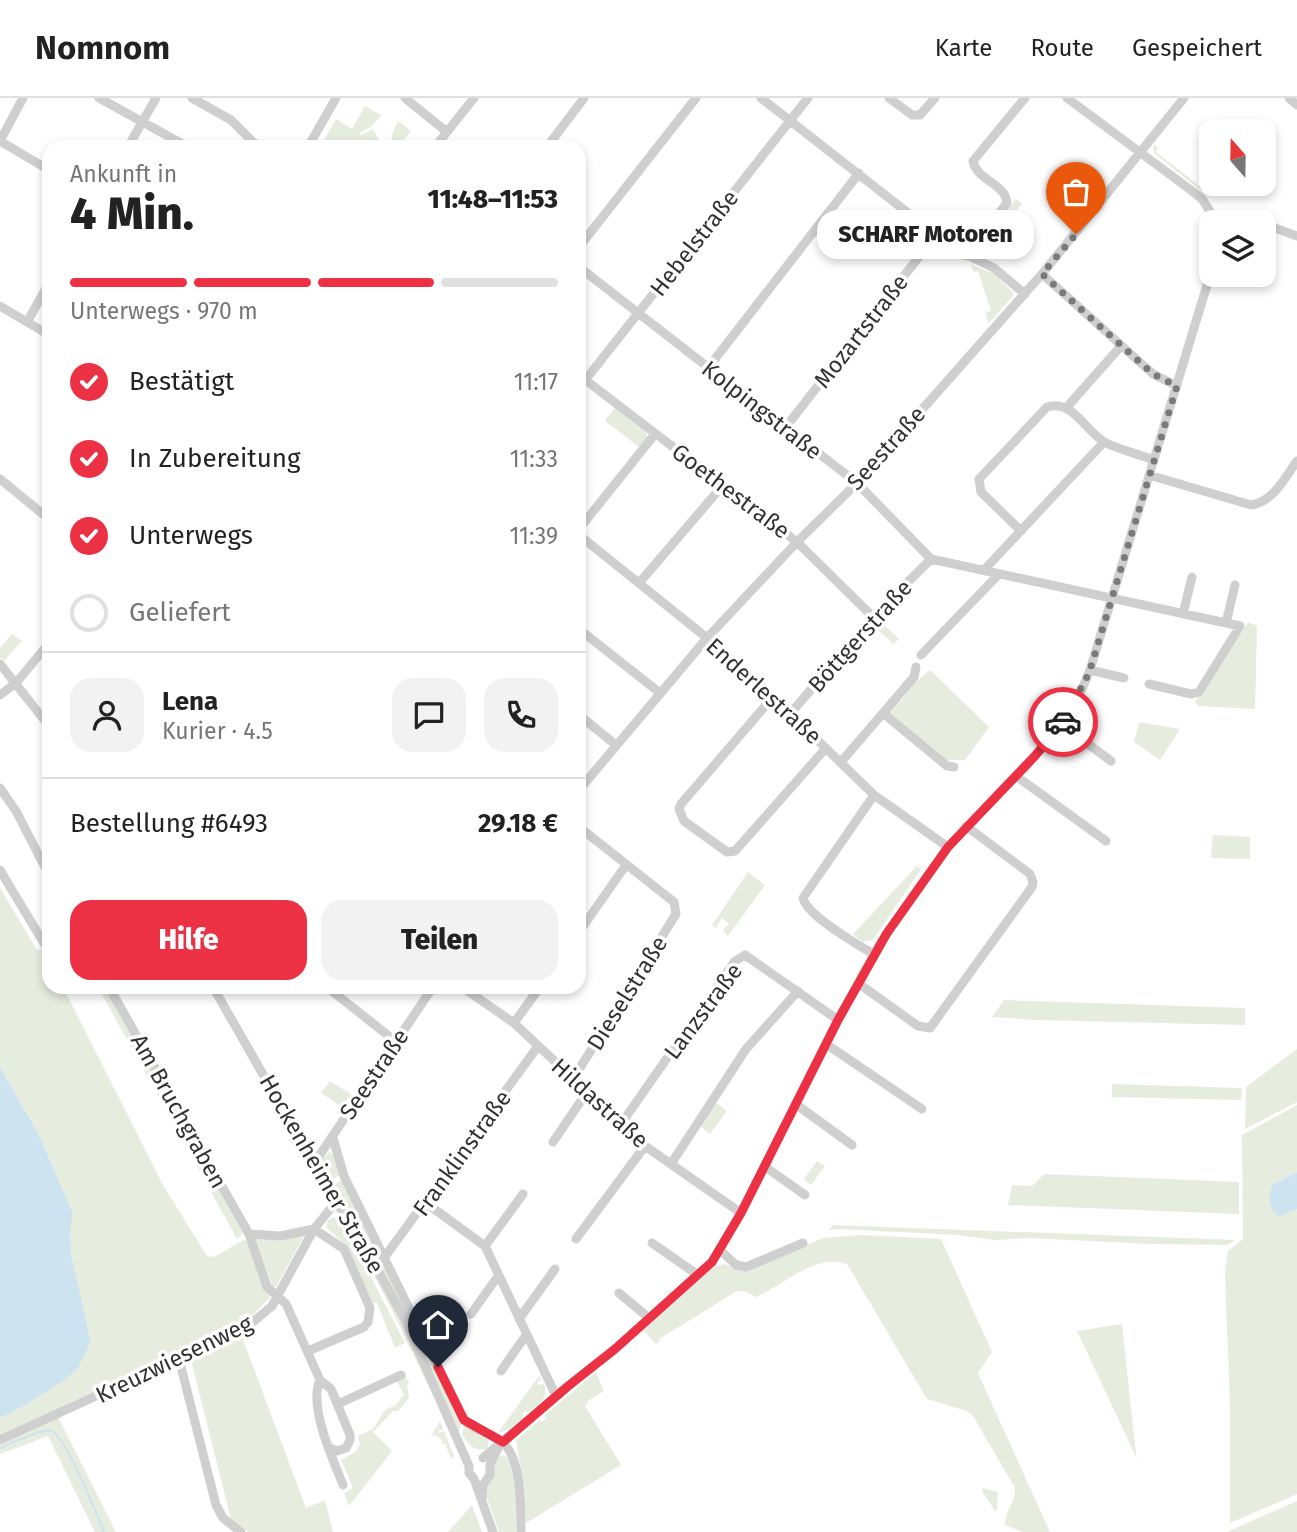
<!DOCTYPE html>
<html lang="de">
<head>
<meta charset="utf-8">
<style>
  body { margin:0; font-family:"Fira Sans",sans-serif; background:#f2f2f2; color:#222; height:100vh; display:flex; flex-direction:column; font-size:26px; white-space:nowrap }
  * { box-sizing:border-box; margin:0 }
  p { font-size:23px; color:#767676 }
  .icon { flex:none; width:38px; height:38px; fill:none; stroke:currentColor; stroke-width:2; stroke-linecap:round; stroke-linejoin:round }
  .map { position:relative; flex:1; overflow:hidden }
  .side { position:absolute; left:42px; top:42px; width:544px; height:854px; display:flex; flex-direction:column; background:#fff; border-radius:21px; box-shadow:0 4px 10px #0003 }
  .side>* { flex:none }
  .needle { width:46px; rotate:340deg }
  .fabs { position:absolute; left:1199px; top:21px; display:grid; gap:14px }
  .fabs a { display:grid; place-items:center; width:77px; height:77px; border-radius:14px; background:#fff; box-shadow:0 4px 10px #0003; font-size:35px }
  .pin { position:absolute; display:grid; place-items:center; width:60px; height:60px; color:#fff; margin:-72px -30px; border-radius:50% 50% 50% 0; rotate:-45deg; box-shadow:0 0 7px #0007 }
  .pin .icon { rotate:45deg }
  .courier { position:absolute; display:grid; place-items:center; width:70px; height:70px; margin:-35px; border:5px solid #ed3144; border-radius:50%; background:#fff; color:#222; box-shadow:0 2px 9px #0007 }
  .bubble { position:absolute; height:49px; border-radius:21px; background:#fff; box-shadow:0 4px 10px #0003; font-size:23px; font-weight:800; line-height:49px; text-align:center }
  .headline em { font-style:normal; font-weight:800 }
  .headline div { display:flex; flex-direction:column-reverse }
  .headline { display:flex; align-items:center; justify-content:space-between; height:119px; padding:0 28px }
  h1 { font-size:46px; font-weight:800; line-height:52px }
  .bar { display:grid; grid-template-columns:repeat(4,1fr); gap:10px 7px; align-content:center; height:84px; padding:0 28px }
  .bar i { height:9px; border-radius:5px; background:#e0e0e0 }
  .bar .on { background:#ed3144 }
  .bar p { grid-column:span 4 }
  .line { display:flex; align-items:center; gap:18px; padding:0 28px; border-top:2px solid #e0e0e0 }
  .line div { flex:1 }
  .round { display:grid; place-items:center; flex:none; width:74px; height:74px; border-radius:21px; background:#f2f2f2 }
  ol { padding:0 28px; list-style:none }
  li { display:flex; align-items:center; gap:21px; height:77px }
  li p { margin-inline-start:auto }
  li .icon { padding:7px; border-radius:50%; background:#ed3144; color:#fff; stroke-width:4 }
  li:last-child { color:#767676 }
  li i { width:38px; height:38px; border:4px solid #e0e0e0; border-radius:50% }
  .primary-button { display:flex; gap:14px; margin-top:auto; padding:14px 28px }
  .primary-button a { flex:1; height:80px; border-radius:21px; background:#ed3144; color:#fff; font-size:28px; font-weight:800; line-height:80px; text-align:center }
  .primary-button a+a { background:#f2f2f2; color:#222 }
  header { display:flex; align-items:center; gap:42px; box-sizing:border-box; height:98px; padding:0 35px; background:#fff; border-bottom:2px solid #e0e0e0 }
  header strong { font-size:33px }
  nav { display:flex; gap:38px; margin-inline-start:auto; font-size:24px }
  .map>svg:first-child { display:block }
</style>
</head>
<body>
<header>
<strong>Nomnom</strong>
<nav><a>Karte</a><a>Route</a><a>Gespeichert</a></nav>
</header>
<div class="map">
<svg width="1297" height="1434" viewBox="0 0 1297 1434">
  <rect width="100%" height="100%" fill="#fff"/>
  <path fill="#e6ecde" d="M365 8 381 17 387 11 372 28 359 36 361 37 373 31 383 49H320L336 21 352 31Z
    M398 23 411 33 398 49H392V37Z
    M1154 47 1158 50 1156 54 1206 93 1204 95 1155 56 1153 51Z
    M1016 101 1022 106 981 158 977 155 979 149Z
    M971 167 995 176 1013 195V198L988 226 986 214 991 213 978 173 974 174Z
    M615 310 646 334 647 339 639 349 605 323Z
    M878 521 899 541 893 546 872 526Z
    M1248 524 1257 528 1255 611 1198 608 1195 604Z
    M12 536 22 543 4 563 0 559V550Z
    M930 572 989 629 965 662H945L888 614 899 602 901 603 912 587Z
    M1076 591 1052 629 1045 623Z
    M1139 624 1180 631 1160 662 1134 644Z
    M1213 737 1250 739V761L1211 760Z
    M917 768 921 771 873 842 862 844 853 836Z
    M748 774 765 787 728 838 723 833 729 825 722 820 716 830 712 827Z
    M0 790 37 852 41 851C53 860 49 875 49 889H63L164 1089 207 1158 214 1159 244 1142 248 1143 272 1197 253 1217 244 1216 239 1220 238 1228 139 1272 140 1277 0 1339V1320L20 1310 78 1269 91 1244 71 1155 70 1133 73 1115 39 1037 0 969Z
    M98 889H106L243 1135 237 1141Z
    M1004 902 1245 910V927L1034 922 992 919Z
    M1297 951V1004L1245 1031 1246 989Z
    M330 983 351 996 342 1009 321 995Z
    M1112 986 1242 990 1241 1002 1112 999Z
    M715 1004 727 1013 710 1036 699 1027Z
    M1297 1007V1074L1272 1087 1279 1119 1297 1111V1396L1230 1425V1307L1225 1175 1228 1153 1243 1141 1242 1037Z
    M329 1054 334 1056 340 1077 328 1083 320 1066 322 1061Z
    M817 1063 825 1068 811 1087 804 1081Z
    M1044 1076 1239 1084V1116L1008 1107 1012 1087 1032 1088Z
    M342 1082 462 1325 458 1335 408 1220 332 1088Z
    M334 1119 342 1123 405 1245 395 1250 377 1205H373L343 1145 326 1129 328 1122Z
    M833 1127 1235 1142 1227 1147 1150 1146 1031 1140 994 1142 958 1137 839 1131 829 1132Z
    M350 1132 402 1224 436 1304 389 1206Z
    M301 1137 304 1138 276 1189 273 1190 254 1141Z
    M862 1137 941 1141 992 1254 978 1275 1050 1434H1023L1005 1427C1004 1414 1016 1404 1015 1390L973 1318 967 1313 927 1301 847 1166C814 1155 784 1187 756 1199L744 1193H737L659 1241 660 1243 656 1246 643 1232 644 1228 715 1168 725 1166 733 1170 782 1158 823 1140Z
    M1122 1226 1136 1356 1137 1361 1077 1233Z
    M242 1239 306 1410 325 1402 333 1434H249L231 1421 191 1262Z
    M596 1274 604 1293 589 1302 585 1308 621 1367 526 1425 524 1390 516 1342 540 1322 542 1324 546 1321 544 1318Z
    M406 1278 409 1286 407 1287 409 1300 398 1313H393L373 1334 392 1353 349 1408 344 1395 353 1390 341 1362 355 1354 360 1346 358 1338 373 1331 385 1312 396 1307 404 1297 397 1283Z
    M539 1278 541 1282 537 1284 538 1287 544 1286C549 1301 539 1306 528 1315L526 1312 522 1316 524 1319 509 1331 498 1335Z
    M58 1319 116 1434H95L48 1338 0 1356V1347Z
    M440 1323 443 1331 438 1333 439 1335 444 1333 454 1358 451 1361 445 1345 441 1346 443 1343 434 1336 432 1339 431 1338Z
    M464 1327 489 1342 487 1351C474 1354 468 1346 462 1336Z
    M503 1357 509 1361 517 1397 516 1434H499L486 1397V1390L494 1376 495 1363 498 1358Z
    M983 1390 998 1394 997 1413H995L982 1393Z
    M1297 1403V1434H1227Z
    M472 1407 482 1434H448Z"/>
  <path fill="#cde3ef" d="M0 969 39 1037 73 1115 70 1133 71 1155 91 1244 78 1270 63 1283 20 1310 0 1320Z
    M1297 1074V1111L1279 1119C1269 1110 1268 1100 1272 1087Z"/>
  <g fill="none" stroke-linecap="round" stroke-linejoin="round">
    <path stroke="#cde3ef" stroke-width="2" d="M0 1350C11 1346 41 1330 51 1333 66 1337 97 1417 104 1434"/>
    <path stroke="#cfcfcf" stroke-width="9" d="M99 0 188 49
      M192 0 231 22 253 44 263 49
      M405 0 447 34
      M761 0 953 150 994 170 1025 196
      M889 0 912 17H920L935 0
      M1067 0 1192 93 1202 101 1217 124
      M1289 0 1297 7
      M0 43 49 72
      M0 43 23 0
      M128 49 156 0
      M308 49 336 0
      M435 49 474 0
      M547 49 584 0
      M1217 122 1236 120 1256 124
      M1264 126 1297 138
      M579 149 696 0
      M966 158 1007 105C1006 86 976 82 973 63L1025 0
      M579 169 857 385 931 461 1240 528 1199 594 1191 596 1149 586
      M1042 176 1153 276 1177 288
      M0 208 49 237
      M27 224 49 185
      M708 270 859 75
      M579 277 797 444 873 519
      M579 290 808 0
      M1067 309 1121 248
      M785 330 936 137
      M1149 377 1251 407C1274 403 1284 381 1297 363
      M0 381 49 421
      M579 431 655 336
      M1021 433 981 394 979 381 1047 309C1074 301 1085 334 1106 345 1121 352 1138 356 1154 362
      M579 437 707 540 773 599 874 697 948 749
      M984 472 1104 344
      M640 484 723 387
      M1183 516 1192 479
      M1226 525 1235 487
      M579 531 660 595
      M921 557 999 476
      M0 566 49 628
      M1090 572 1124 580
      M0 597 16 585 49 545
      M773 599 681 706 679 711 684 723 727 754 735 753 826 650
      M883 615 947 668 954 669
      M790 616 873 519 931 461
      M579 617 616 647
      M1062 627 1111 663
      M841 664 914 579 916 569
      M1016 678 1106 743
      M0 690 16 713 49 777
      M579 692 707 540 797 444 857 385 1042 176 1184 0
      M0 772 45 847
      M579 834 626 767
      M873 856C857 846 807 818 803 800L874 697
      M858 885 918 928 930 930 1032 789 1033 784 1030 776 966 728
      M109 889 249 1136 280 1138 314 1131
      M213 889 336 1104 360 1140 404 1220 469 1368V1375L474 1381 493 1434
      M327 889 395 943
      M462 889 514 925 645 1048 741 1115
      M514 925 540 889
      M826 946 922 1011
      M573 981 676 816 674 804 579 729
      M797 1007 852 1047
      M621 1026 735 863 745 857 838 922
      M333 1040 344 1078 463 1320C472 1332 489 1334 501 1343 522 1358 521 1411 521 1434
      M553 1044 587 994
      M315 1064 433 889
      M671 1066 746 951 798 893
      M764 1068 805 1097
      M426 1105 485 1148 556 1298
      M249 1136 267 1189 286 1206 320 1282 331 1291 350 1337V1342L346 1350 337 1353 328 1349
      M576 1141 645 1048
      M652 1145 698 1177
      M485 1148 523 1096
      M720 1152 736 1167 746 1169 803 1145
      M384 1160 538 948
      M619 1195 649 1220
      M471 1216 498 1178
      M519 1221 555 1171
      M308 1253 364 1229 368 1224 370 1210 344 1151 314 1131
      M179 1261 216 1407 223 1420 241 1434
      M501 1273 526 1237
      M320 1282C308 1308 333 1361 343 1387
      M338 1306 401 1277
      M0 1342 247 1229 272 1208 314 1131 336 1104
      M483 1360 578 1280 615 1251 712 1164 741 1115 838 922 879 847 948 749 1056 635 1082 591 1090 572 1211 174
      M482 1401 483 1387 490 1377V1367L498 1350"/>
  </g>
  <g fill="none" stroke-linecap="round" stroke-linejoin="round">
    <path stroke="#7a7a7a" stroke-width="7" stroke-dasharray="0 12.6" d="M1063 624 1089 575 1177 288 1153 276 1042 176 1076 136"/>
    <path stroke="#ed3144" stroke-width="9" d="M438 1269 464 1322 503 1344 567 1289 615 1251 712 1164 741 1115 838 922 887 835 948 749 1035 658 1063 624"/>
  </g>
  <g text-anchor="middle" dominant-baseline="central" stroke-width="7" stroke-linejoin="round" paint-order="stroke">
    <g font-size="23" fill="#323232" stroke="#fff">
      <text transform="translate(694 145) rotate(-52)">Hebelstraße</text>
      <text transform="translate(861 233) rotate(-52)">Mozartstraße</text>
      <text transform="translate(762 312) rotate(38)">Kolpingstraße</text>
      <text transform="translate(886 350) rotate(-48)">Seestraße</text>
      <text transform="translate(731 393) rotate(37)">Goethestraße</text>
      <text transform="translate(860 538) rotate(-48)">Böttgerstraße</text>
      <text transform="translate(764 593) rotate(42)">Enderlestraße</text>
      <text transform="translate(627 895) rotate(-58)">Dieselstraße</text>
      <text transform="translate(703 913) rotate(-53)">Lanzstraße</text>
      <text transform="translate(374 976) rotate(-56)">Seestraße</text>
      <text transform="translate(600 1005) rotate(42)">Hildastraße</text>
      <text transform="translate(179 1013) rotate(61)">Am Bruchgraben</text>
      <text transform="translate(462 1055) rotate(-54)">Franklinstraße</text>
      <text transform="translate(322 1076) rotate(60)">Hockenheimer Straße</text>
      <text transform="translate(174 1261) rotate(-26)">Kreuzwiesenweg</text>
    </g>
  </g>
</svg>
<div class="fabs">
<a><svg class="needle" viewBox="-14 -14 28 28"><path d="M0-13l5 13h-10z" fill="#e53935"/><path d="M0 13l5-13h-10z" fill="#767676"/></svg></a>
<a><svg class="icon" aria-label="layers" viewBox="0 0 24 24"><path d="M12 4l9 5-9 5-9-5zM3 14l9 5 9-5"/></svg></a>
</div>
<div class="pin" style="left:1076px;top:136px;background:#ea580c"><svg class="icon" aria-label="bag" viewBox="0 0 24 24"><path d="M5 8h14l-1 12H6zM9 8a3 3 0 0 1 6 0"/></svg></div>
<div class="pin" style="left:438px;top:1269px;background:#1f2937"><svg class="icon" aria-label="home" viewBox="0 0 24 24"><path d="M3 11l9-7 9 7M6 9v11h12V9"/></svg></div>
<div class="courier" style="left:1063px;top:624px"><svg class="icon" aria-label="car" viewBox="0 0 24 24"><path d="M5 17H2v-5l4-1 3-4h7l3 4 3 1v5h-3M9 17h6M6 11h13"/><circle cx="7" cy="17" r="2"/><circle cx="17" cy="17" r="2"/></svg></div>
<div class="bubble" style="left:817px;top:112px;width:217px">SCHARF Motoren</div>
<section class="side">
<div class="headline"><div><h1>4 Min.</h1><p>Ankunft in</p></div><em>11:48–11:53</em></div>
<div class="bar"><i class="on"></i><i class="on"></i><i class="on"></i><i></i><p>Unterwegs · 970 m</p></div>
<ol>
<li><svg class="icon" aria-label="check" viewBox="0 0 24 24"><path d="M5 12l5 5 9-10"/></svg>Bestätigt<p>11:17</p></li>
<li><svg class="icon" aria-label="check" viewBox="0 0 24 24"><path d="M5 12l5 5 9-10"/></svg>In Zubereitung<p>11:33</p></li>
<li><svg class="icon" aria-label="check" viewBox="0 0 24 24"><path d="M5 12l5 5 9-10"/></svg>Unterwegs<p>11:39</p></li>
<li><i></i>Geliefert</li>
</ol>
<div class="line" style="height:126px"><a class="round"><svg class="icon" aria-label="person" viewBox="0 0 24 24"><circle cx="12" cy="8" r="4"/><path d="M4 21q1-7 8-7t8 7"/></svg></a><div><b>Lena</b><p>Kurier · 4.5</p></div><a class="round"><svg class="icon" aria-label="chat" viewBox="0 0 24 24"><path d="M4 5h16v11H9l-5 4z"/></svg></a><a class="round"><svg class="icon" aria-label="phone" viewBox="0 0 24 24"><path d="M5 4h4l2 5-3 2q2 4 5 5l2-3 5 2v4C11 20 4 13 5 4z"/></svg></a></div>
<div class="line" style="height:91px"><div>Bestellung #6493</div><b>29.18 €</b></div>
<div class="primary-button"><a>Hilfe</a><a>Teilen</a></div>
</section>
</div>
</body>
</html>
